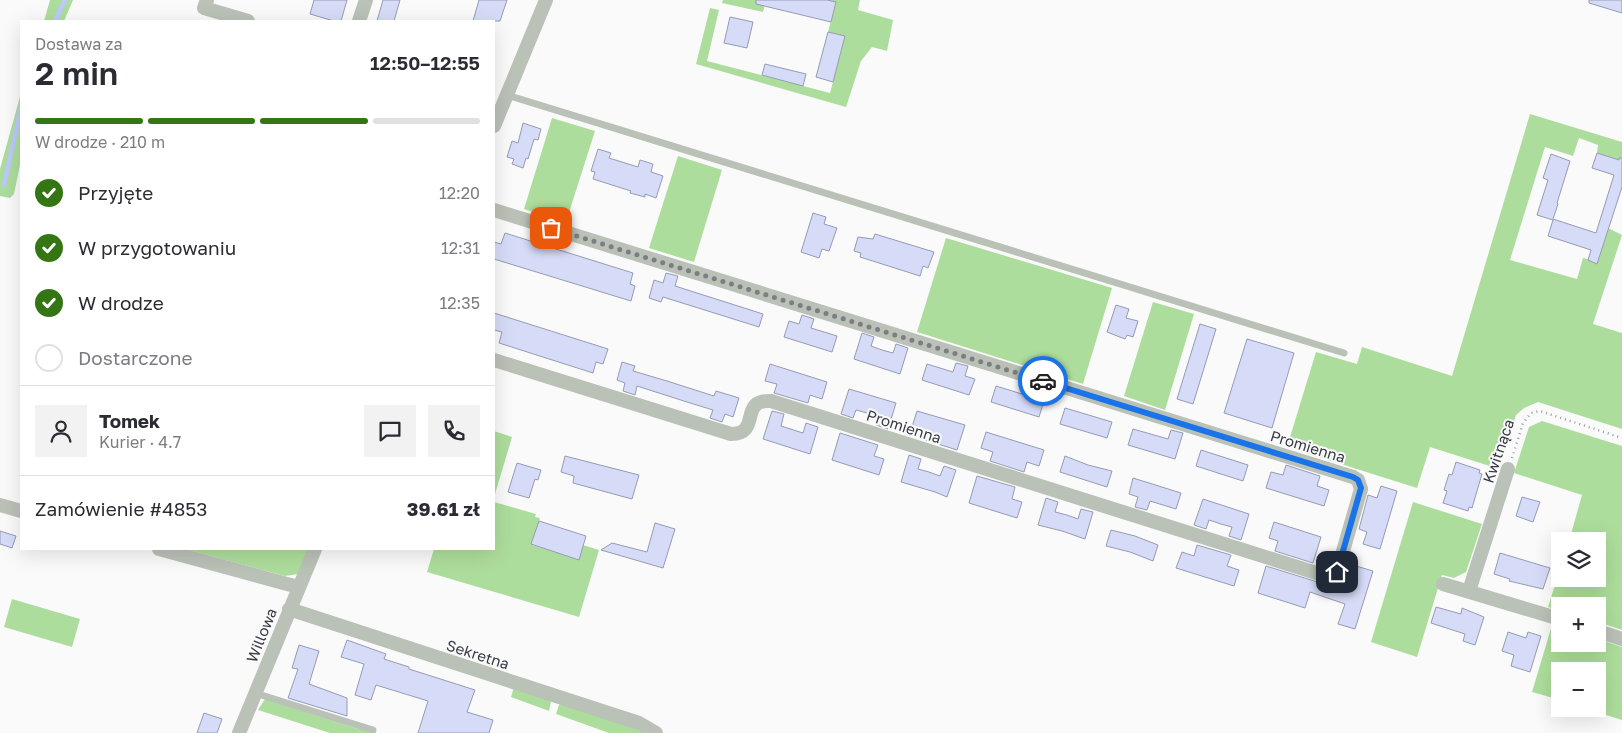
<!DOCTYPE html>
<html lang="pl">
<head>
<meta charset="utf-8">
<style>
  body { margin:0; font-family:"Golos Text",sans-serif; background:#f2f2f3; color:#2b2b33; height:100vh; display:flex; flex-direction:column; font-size:19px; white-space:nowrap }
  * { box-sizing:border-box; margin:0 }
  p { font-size:16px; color:#7c7c81 }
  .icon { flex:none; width:28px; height:28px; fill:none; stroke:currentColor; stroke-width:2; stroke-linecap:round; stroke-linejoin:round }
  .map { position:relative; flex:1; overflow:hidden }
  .panel { position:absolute; left:20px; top:20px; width:475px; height:530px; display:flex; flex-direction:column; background:#fff; border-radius:0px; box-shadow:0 5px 20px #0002 }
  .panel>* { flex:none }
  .controls { position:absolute; left:1551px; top:532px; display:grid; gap:10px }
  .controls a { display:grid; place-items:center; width:55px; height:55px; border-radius:0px; background:#fff; box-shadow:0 5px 20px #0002; font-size:25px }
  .pin { position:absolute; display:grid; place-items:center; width:42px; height:42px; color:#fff; margin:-21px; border-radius:10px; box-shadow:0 2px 8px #0006 }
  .courier { position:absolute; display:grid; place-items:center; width:50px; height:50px; margin:-25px; border:4px solid #1a73e8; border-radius:50%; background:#fff; color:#222; box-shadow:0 1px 6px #0007 }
  .summary em { font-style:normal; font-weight:600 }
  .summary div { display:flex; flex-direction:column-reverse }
  .summary { display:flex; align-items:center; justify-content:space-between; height:85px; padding:0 15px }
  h1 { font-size:32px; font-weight:600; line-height:38px }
  .bar { display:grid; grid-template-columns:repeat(4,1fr); gap:8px 5px; align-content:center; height:60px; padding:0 15px }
  .bar i { height:6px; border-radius:4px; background:#e1e1e2 }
  .bar .on { background:#357614 }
  .bar p { grid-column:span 4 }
  .line { display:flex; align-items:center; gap:12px; padding:0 15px; border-top:1px solid #e1e1e2 }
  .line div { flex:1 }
  .round { display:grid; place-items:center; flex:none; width:52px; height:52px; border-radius:0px; background:#f2f2f3 }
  ol { padding:0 15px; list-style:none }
  li { display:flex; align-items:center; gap:15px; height:55px }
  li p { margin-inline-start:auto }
  li .icon { padding:5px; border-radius:50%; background:#357614; color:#fff; stroke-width:4 }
  li:last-child { color:#7c7c81 }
  li i { width:28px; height:28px; border:2px solid #e1e1e2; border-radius:50% }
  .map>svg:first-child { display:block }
</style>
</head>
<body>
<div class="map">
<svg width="1622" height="733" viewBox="0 0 1622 733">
  <rect width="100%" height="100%" fill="#fafafa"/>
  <path fill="#addd9c" d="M50 0H73L64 21H44Z
    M723 0H766L763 12 722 3Z
    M827 0H860L858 10 893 20 887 51 872 47 861 61 846 107 696 64 710 8 719 10 707 61 830 93 845 36 828 32 836 3Z
    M21 93V160L14 194 10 198 0 196V169Z
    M1530 114 1622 142V161L1597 153 1598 145 1579 138 1573 156 1545 147 1510 260 1577 279 1583 258 1597 261 1608 228 1622 235 1593 324 1622 333V429L1538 402 1524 408 1516 415 1499 469 1430 447 1417 488 1287 447 1316 352 1357 364 1362 347 1452 376Z
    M552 118 595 131 566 222 524 209Z
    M678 156 722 170 694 262 649 248Z
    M946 238 1112 288 1083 384 917 332Z
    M1153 302 1194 314 1165 410 1124 396Z
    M1542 421 1622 446V630L1598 622V606H1560V611L1548 607 1560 569V579H1598V541H1569L1582 495 1514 473 1529 427Z
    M494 431 512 437 495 494 494 493Z
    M494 502 536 514 535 517 540 518 532 545 578 559 583 545 599 550 579 617 427 572 434 549H494Z
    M1413 502 1482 524 1466 572 1454 578 1442 575 1417 657 1371 642Z
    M185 549H309L298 574 285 576Z
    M12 599 80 619 72 647 4 627Z
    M1552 625 1560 628V644H1598V639L1622 647V720L1587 709H1598V671H1560V700L1532 692Z
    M514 687 546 697 551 702 549 711 511 697Z
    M265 699 358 729 377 733H330L258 710Z
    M564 704H569L646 733H609L556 714 559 705Z"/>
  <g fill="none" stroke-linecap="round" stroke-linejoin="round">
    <path stroke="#bdc8fc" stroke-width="4.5" d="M55 21 65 0
      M4 185 21 108"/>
  </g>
  <path fill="#d6dcf7" stroke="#959bb4" d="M314 0H347L341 21H334L310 14Z
    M383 0H400L394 21H377Z
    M479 0H507L500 21H473Z
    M756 0H827L836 2 831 22 756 4Z
    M1589 0H1622V13L1589 3Z
    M730 17 753 22 747 48 724 43Z
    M828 32 845 36 833 82 816 77Z
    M765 64 806 74 803 86 762 75Z
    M523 123 541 129 538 140 534 139 528 159 526 158 523 168 512 164 514 159 507 157 512 141 518 143Z
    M598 149 611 153 609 158 638 167 640 160 653 164 651 172 663 176 656 198 645 194V197L630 193 631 191 593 179 595 172 591 171Z
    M1597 153 1619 160V158H1622V187L1597 264 1588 260 1591 250 1548 236 1553 220 1537 215 1548 180 1543 178 1551 154 1570 161 1557 203 1558 204 1553 219 1596 233 1614 175 1592 168Z
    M813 213 826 217 824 224 837 228 829 251 822 249 819 258 801 252Z
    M505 233 633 273 630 284 635 286 631 301 494 259V242L501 244Z
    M875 234 934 252 928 268 923 266 920 276 860 257 861 253 854 251 858 237 873 239Z
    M666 273 678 276 675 286 763 314 759 327 663 297 661 302 649 298 654 280 663 283Z
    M1116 305 1129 309 1126 318 1138 321 1133 337 1127 335 1125 339 1107 332Z
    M494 313 608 349 603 364 596 362 593 373 499 343 502 332 494 330Z
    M802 315 814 319 811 328 837 336 832 352 784 337 789 321 799 324Z
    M1200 324 1216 329 1193 404 1177 399Z
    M862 333 874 337 871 346 882 350 893 353 896 344 908 348 900 374 854 359Z
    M1247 339 1294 353 1272 428 1224 413Z
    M622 362 635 366 633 371 667 381 714 396 716 391 739 398 733 417 725 414 722 422 710 418 713 410 687 402 637 386 635 395 623 391 625 383 617 380Z
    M956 363 968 366 965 376 975 379 969 395 922 380 927 364 953 372Z
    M770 364 827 382 822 399 810 395 808 403 774 393 777 384 765 381Z
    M1025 384 1037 388 1034 398 1044 401 1039 417 991 402 996 386 1022 394Z
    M849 389 896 403 888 429 876 425 878 417 867 413 856 410 853 418 841 414Z
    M1065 408 1112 422 1107 438 1060 424Z
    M772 411 784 414 781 426 803 433 806 423 818 427 810 454 763 439Z
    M917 411 965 425 957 450 919 438 922 430 912 427Z
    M1133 429 1168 439 1171 430 1183 433 1175 459 1128 445Z
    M986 432 1044 450 1039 466 1027 462 1024 472 990 461 993 452 981 448Z
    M840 433 878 445 874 456 884 459 879 475 832 460Z
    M1201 450 1248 465 1243 481 1196 466Z
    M909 455 921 459 918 469 929 472 940 476 944 466 956 470 947 497 935 492 901 482Z
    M565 456 639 475 632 499 573 483 574 476 561 472Z
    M1065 456 1088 465 1112 471 1107 487 1060 472Z
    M1456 462 1480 470 1479 473 1482 474 1472 508 1469 507 1468 511 1443 503 1447 491 1444 490 1449 474 1452 475Z
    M517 463 541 470 538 480 535 479 529 498 508 492Z
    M1286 465 1320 476 1317 486 1329 490 1324 506 1266 488 1271 472 1283 475Z
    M977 476 1015 487 1012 499 1022 502 1017 518 969 503Z
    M1133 478 1181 493 1176 509 1150 501 1147 510 1135 507 1138 497 1129 494Z
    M1381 486 1397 491 1380 549 1363 544 1367 532 1359 529 1368 495 1377 498Z
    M1522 497 1540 502 1533 522 1516 516Z
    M1046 498 1058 502 1055 512 1067 515 1078 519 1081 509 1093 512 1085 539 1062 531 1038 525Z
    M1203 499 1249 514 1241 540 1229 536 1232 527 1221 524 1209 520 1206 529 1194 525Z
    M539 521 586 536 579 560 531 544Z
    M1274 522 1321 537 1313 563 1275 551 1278 541 1269 538Z
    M655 523 675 529 663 568 601 550 612 543 647 552Z
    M1111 530 1135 536 1158 545 1153 561 1130 552 1106 546Z
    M0 531 16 536 12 548 0 544Z
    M1197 545 1231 555 1227 566 1239 570 1234 586 1176 568 1182 552 1194 556Z
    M1500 553 1550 568 1543 589 1509 581 1510 579 1494 574Z
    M1266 566 1337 588 1339 582 1345 576 1353 578 1356 566 1373 571 1355 629 1338 624 1345 604 1310 592 1305 608 1258 593Z
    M1436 607 1461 614 1462 608 1484 617 1475 645 1463 641 1465 634 1431 623Z
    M1508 632 1526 638 1528 632 1541 636 1530 672 1511 666 1514 655 1502 651Z
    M347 640 386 654 384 659 409 667V669L475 690 467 712 493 720 489 733H418L428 701 376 685 371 700 355 695 364 664 341 657Z
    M299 645 319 651 309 684 347 698V716L288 698 298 669 292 668Z
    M204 713 222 719 217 733H197Z"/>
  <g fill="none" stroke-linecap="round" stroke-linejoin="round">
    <path stroke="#9a9ca1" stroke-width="2.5" stroke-dasharray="1 4" stroke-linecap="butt" d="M1512 458 1523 423 1531 413 1540 411 1622 438"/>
    <path stroke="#bac1b7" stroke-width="7" d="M507 95 1344 353
      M255 693 373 730"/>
    <path stroke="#bac1b7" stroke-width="14" d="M207 0 204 8 248 21
      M359 21 366 0
      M494 126 546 0
      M494 210 1353 477 1358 480 1361 489 1337 572 1334 575 1326 576 771 401C738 399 762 434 731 434L494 360
      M0 505 21 511
      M159 549 298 587
      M1443 584 1560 619
      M1469 591 1508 469
      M289 609 639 723 656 733
      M1598 631 1622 639
      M239 733 315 549"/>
  </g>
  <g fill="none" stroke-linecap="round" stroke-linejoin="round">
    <path stroke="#7c7e84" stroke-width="5" stroke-dasharray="0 9" d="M551 228 1043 381"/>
    <path stroke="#1a73e8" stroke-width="6" d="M1043 381 1353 477 1358 480 1361 488 1337 572"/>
  </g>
  <g text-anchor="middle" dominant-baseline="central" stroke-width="4" stroke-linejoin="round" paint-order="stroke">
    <g font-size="15" fill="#383b45" stroke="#fafafa">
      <text transform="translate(904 426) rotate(18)">Promienna</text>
      <text transform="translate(1308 446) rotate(17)">Promienna</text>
      <text transform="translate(1498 451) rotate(-71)">Kwitnąca</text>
      <text transform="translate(261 635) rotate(-68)">Willowa</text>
      <text transform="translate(478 654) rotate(18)">Sekretna</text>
    </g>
  </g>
</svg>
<div class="controls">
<a><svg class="icon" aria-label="layers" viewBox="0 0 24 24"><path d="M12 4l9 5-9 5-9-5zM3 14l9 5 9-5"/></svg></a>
<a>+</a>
<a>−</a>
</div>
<div class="pin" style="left:551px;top:228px;background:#ea580c"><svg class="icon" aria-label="bag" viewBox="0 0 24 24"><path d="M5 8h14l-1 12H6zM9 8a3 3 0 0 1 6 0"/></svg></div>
<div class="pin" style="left:1337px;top:572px;background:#1f2937"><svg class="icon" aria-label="home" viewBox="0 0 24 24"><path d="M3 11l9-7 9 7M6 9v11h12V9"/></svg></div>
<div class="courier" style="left:1043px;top:381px"><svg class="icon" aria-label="car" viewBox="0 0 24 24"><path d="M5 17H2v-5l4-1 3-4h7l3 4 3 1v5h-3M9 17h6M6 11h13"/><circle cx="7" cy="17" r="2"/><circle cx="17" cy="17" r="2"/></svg></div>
<section class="panel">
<div class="summary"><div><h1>2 min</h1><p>Dostawa za</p></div><em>12:50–12:55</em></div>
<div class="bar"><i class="on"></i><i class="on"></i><i class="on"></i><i></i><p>W drodze · 210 m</p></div>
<ol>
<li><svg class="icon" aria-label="check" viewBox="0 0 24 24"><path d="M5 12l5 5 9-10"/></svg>Przyjęte<p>12:20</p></li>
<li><svg class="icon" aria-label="check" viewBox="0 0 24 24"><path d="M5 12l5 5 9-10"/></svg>W przygotowaniu<p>12:31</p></li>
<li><svg class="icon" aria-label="check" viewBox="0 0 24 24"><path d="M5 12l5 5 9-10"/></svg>W drodze<p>12:35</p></li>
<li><i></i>Dostarczone</li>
</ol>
<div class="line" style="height:90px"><a class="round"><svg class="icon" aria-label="person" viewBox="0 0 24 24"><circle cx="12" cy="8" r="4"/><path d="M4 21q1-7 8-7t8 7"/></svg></a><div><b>Tomek</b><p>Kurier · 4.7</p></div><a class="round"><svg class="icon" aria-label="chat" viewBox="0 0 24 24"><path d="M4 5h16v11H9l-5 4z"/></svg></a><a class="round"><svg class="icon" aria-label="phone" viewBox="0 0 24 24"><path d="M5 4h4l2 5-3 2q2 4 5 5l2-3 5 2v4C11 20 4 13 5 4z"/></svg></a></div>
<div class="line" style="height:65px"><div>Zamówienie #4853</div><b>39.61 zł</b></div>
</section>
</div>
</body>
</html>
